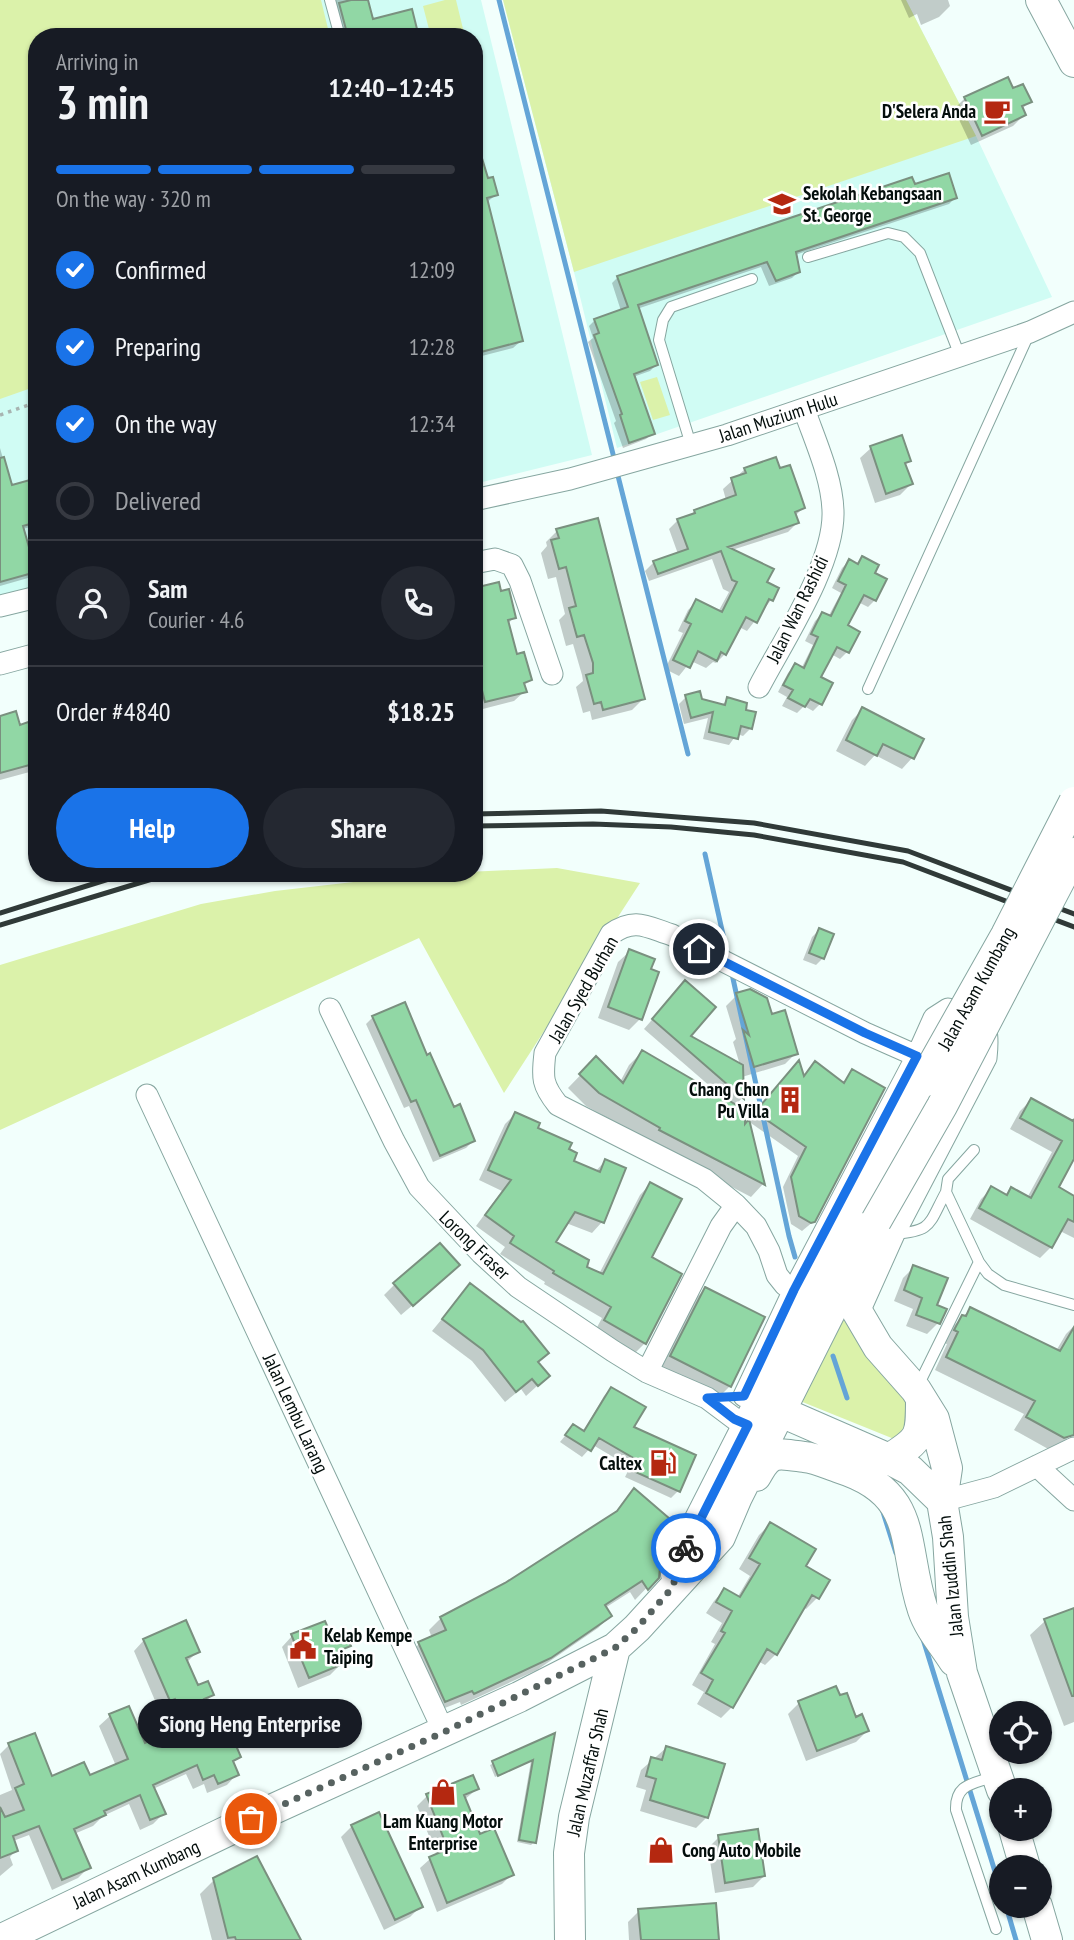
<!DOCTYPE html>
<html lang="en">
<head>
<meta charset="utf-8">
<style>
  body { margin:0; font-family:"PT Sans Narrow",sans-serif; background:#242831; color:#f1f3f6; height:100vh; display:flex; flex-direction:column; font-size:26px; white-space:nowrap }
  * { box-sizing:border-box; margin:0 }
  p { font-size:23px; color:#9ea1a6 }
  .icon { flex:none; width:38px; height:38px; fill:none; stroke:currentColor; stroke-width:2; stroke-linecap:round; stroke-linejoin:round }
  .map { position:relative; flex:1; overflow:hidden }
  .drawer { position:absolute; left:28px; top:28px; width:455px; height:854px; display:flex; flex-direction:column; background:#171b24; border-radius:28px; box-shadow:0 2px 5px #0004 }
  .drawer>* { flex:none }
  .fabs { position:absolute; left:989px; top:1701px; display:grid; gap:14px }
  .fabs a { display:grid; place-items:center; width:63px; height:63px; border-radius:50%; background:#171b24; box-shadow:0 2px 5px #0004; font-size:35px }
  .pin { position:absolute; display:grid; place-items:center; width:60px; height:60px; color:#fff; margin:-30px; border:4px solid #fff; border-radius:50%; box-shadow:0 2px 7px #0007 }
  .courier { position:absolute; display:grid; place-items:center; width:70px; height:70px; margin:-35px; border:5px solid #1a73e8; border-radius:50%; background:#fff; color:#222; box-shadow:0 2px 9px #0007 }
  .bubble { position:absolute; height:49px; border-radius:24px; background:#171b24; box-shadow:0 2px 5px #0004; font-size:23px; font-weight:700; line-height:49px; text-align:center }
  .overview em { font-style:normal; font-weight:700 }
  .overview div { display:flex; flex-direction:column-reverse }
  .overview { display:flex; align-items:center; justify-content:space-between; height:119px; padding:0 28px }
  h1 { font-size:46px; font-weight:700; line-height:52px }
  .bar { display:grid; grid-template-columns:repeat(4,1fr); gap:10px 7px; align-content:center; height:84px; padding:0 28px }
  .bar i { height:9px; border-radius:5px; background:#363941 }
  .bar .on { background:#1a73e8 }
  .bar p { grid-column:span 4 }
  .line { display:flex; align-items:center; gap:18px; padding:0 28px; border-top:2px solid #363941 }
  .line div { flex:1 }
  .round { display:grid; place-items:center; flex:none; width:74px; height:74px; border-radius:37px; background:#242831 }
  ol { padding:0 28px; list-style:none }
  li { display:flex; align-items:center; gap:21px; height:77px }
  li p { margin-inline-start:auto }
  li .icon { padding:7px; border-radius:50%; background:#1a73e8; color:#fff; stroke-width:4 }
  li:last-child { color:#9ea1a6 }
  li i { width:38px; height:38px; border:4px solid #363941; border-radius:50% }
  .cta { display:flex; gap:14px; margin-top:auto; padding:14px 28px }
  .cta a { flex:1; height:80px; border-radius:42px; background:#1a73e8; color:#fff; font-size:28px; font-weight:700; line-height:80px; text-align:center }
  .cta a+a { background:#242831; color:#f1f3f6 }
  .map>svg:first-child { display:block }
</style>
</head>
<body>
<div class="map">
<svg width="1074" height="1940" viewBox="0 0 1074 1940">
  <rect width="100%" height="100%" fill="#f2fffc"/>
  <path fill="#d0fcf4" d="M0 0H481L592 455 474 484V37H37V588L0 597Z
    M503 0H906L976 136 1052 297 617 448 574 272Z"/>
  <path fill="#dbf2aa" d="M0 0H321L330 37H37V386L0 399Z
    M445 0H456L465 37H431L423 6Z
    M503 0H906L976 136 574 272Z
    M657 377 670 415 653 420 640 382Z
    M557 868 640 883 504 1093 419 938 0 1130V965L201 904 275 891 423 874Z
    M845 1313 858 1342 913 1407 904 1443 800 1401Z"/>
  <path fill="#0003" d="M334 0H366L371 21 417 37H345Z
    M901 0H948L950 6 939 17 921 25 917 14 909 18Z
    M1012 91 1030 101 1022 109 1024 115 1013 126 971 145 954 109 965 98Z
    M474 152 496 195 487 202 521 341 513 348 474 358Z
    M913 186 955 198 949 204 795 255 798 272 792 278 769 286 761 267 637 309 656 365 650 371 633 377 653 433 646 439 623 448 614 423 616 421 588 342 593 338 589 326 595 320 621 311 612 283 618 277Z
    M0 448 11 487 37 479V525L23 529 35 572 28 578 0 586Z
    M871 448 909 460 904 465 911 484 900 495 875 503 860 458Z
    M745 469 779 470 803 508 795 516 797 523 788 532 732 550 765 582 771 600 747 631 739 627 725 654 716 663 713 662 706 668 691 661 679 676 665 669 683 633 678 631 688 610 697 601 718 612 729 592 723 589 712 559 649 581 645 571 654 562 678 554 669 529 678 520 689 516 695 511 726 500 723 489Z
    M557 531 643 699 632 710 592 720 590 711 583 713 576 687 583 681 582 675 573 644 566 646 559 620 565 614 556 577 548 579 541 553 547 546 546 542Z
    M862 558 873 574 875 600 868 607 858 602 845 626 847 652 840 659 831 654 819 678 820 704 813 711 804 706 797 713 782 706 787 697 778 692 788 673 795 666 801 669 813 645 805 641 815 621 822 614 828 617 841 593 832 588 842 568 849 561 856 565Z
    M474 590 500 593 514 617 508 624 516 656 530 680 523 686 525 691 514 701 475 711Z
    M686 697 721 706 728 699 744 711 750 729 743 736 737 734 729 745 703 739 708 718 684 724 679 704Z
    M863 709 912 758 902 769 875 755 865 766 836 751 852 720Z
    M0 718 19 727 37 725V770L0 780Z
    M819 930 823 958 816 965 803 960 812 937Z
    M629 952 640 1019 629 1030 598 1018 618 962Z
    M676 992 688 1037 740 1065 733 1042 736 1039 726 1006 737 995 771 1016 796 1053 785 1064 742 1077V1098L735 1106 744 1127 749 1122 763 1184 751 1197 648 1143 649 1141 586 1106 568 1088 596 1059 620 1082 629 1065 642 1052 718 1096 719 1094 644 1029Z
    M373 1017 426 1057 453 1109 473 1141 466 1148 433 1162 409 1106 404 1108 366 1024Z
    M816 1063 842 1084 853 1071 814 1221 802 1231 791 1224 783 1187 798 1156 748 1121 791 1071 803 1077Z
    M1031 1100 1074 1124V1155L1056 1188 1074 1198V1238L1060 1231 1051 1247 1040 1258 970 1219 981 1199 992 1188 1005 1196 1011 1189 1027 1198 1052 1152 1010 1129 1020 1111Z
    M515 1114 566 1150 571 1162 595 1172 605 1161 602 1222 592 1233 566 1223 554 1243 584 1268 599 1274 640 1195 650 1184 645 1343 634 1354 595 1331 602 1318 544 1284 545 1282 500 1254 505 1247 476 1226 502 1191 479 1180 505 1124Z
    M914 1267 935 1306 938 1323 927 1334 906 1326 913 1309 894 1301 903 1278Z
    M447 1276 401 1315 384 1295 395 1284Z
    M470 1285 548 1376 526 1396 521 1389 505 1402 472 1361 432 1331Z
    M705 1289 730 1386 719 1397 660 1368 694 1300Z
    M971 1309 1056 1351 1066 1334 1074 1326V1431L1059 1447 1050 1450 1014 1430 1024 1414 935 1370 947 1344 943 1343 949 1330Z
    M611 1389 632 1428 694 1456 678 1491 671 1498 625 1477 630 1467 593 1445 582 1457 560 1442 573 1426 583 1432 604 1396Z
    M634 1491 658 1567 657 1577 635 1600 630 1592 605 1608 610 1616 598 1628 537 1670 461 1705 460 1702 432 1713 407 1656 419 1644 432 1638 429 1630 441 1618 506 1584 612 1516Z
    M770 1524 804 1567 828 1581 817 1598 806 1609 803 1607 776 1654 765 1665 758 1661 732 1707 721 1718 697 1704 704 1692 692 1685 715 1644 711 1642 722 1623 706 1613 714 1601 724 1590 737 1598 750 1576 739 1569 759 1535Z
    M1074 1610V1722L1064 1726 1030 1635 1045 1621Z
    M292 1636 330 1637 349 1645 338 1656 341 1664 330 1675 298 1688 282 1647Z
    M144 1640 198 1651 186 1663 198 1687 212 1694 197 1714 210 1746 239 1757 232 1764 237 1774 227 1785 207 1793 204 1784 193 1789 186 1774 153 1789 164 1813 153 1824 140 1830 129 1804 103 1816 93 1826 74 1834 89 1867 78 1878 52 1890 29 1835 13 1841 16 1850 10 1857 13 1865 0 1876V1795L12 1790 0 1754 9 1745 51 1779 89 1777 116 1766 99 1726 110 1716 128 1708 144 1746 174 1732 164 1708 159 1710 134 1651Z
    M835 1689 855 1719 867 1731 856 1742 806 1761 788 1714 799 1703Z
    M552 1736 534 1842 531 1845 517 1842 531 1761 495 1777 490 1765Z
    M666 1748 707 1817 696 1828 640 1811 646 1790 636 1787 641 1770Z
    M477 1789 464 1800 479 1836 512 1874 502 1884 437 1912 420 1868 430 1859 437 1856 417 1806 427 1796Z
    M352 1826 421 1906 410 1917 384 1930 341 1837Z
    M719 1837 764 1876 753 1887 715 1893 708 1848Z
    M214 1880 299 1940H212L200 1894Z
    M639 1911 717 1940H629L628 1922Z"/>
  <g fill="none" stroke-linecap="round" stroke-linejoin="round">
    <path stroke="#64a5d7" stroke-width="5" d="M499 0 615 462
      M617 472 688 754
      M705 854 728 957
      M732 974 789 1236 795 1257
      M833 1356 847 1398
      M883 1512 896 1553
      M923 1639 1001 1891
      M1006 1906 1016 1940"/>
  </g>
  <path fill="#91d7a5" stroke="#7a907f" stroke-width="2" d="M351 0H368L373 19 412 9 419 37H348L339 3Z
    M1008 77 1013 88 1023 84 1032 102 1022 106 1026 115 982 136 964 97Z
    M474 145H478L488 178 493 177 498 195 487 198 523 341 481 352 474 326Z
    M949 173 957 198 796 252 800 272 776 281 767 262 638 305 658 365 634 374 655 434 629 443 620 415 622 414 594 335 599 333 594 319 628 307 617 276 912 177 915 184Z
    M902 435 911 461 905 463 913 484 886 494 870 446Z
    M4 457 12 485 37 478V522L23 526 36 572 0 582V458Z
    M776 457 780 468 790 465 800 493 805 508 795 512 799 523 728 547 774 569 767 582 779 588 773 601 769 599 757 623 746 617 726 655 721 652 717 661 698 651 690 668 673 660 691 624 685 621 696 599 722 612 737 582 732 580 721 551 658 574 653 561 688 549 677 519 695 513 694 510 736 495 731 478 746 473 744 468Z
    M598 518 645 699 603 710 601 702 594 704 586 675 593 673V663L584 635 577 637 569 608 576 606 566 567 559 569 551 540 559 538 556 529Z
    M862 556 879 565 875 573 887 579 876 601 864 595 848 625 860 632 849 653 837 647 821 677 833 683 822 705 810 699 805 707 788 698 793 690 783 685 795 663 804 668 818 637 811 634 822 612 831 616 846 585 838 581 849 559 858 564Z
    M499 582 501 591 509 589 516 618 508 620 517 654 524 652 532 680 524 683 527 692 485 702 474 659V588Z
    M700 691 702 699 725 705 727 697 747 703 746 710 756 712 752 729 741 726 738 739 709 732 713 712 691 718 685 695Z
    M862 707 924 739 914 759 883 744 877 756 846 740Z
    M16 711 20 725 31 721 37 741V763L0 773V716Z
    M819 928 834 934 824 959 809 953Z
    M629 949 655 959 651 969 659 972 642 1020 608 1007Z
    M685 980 716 1007 691 1036 743 1065 744 1099 652 1019Z
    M750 989 767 998 772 1014 785 1010 798 1054 754 1067 743 1030 749 1035 736 993Z
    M405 1002 427 1055 430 1053 454 1107 460 1104 475 1141 440 1156 416 1100 411 1102 372 1016Z
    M642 1050 745 1110V1124L749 1119 765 1185 659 1130 660 1128 599 1093 579 1074 596 1056 623 1083Z
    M799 1060 804 1076 815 1061 844 1083 852 1069 885 1088 815 1222 811 1223 799 1216 791 1177 806 1147 755 1112Z
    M1031 1098 1073 1121 1074 1119V1159L1059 1187 1074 1196V1222L1068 1219 1052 1248 979 1208 991 1186 1007 1195 1011 1187 1031 1198 1062 1141 1020 1118Z
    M515 1112 540 1123 538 1128 572 1143 569 1149 577 1153 574 1161 600 1172 605 1159 626 1168 604 1223 575 1212 556 1242 589 1260 587 1267 603 1274 650 1182 682 1199 652 1257 682 1274 646 1344 604 1320 611 1307 553 1273 554 1271 510 1243 514 1236 485 1215 511 1180 488 1170Z
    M440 1243 460 1265 413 1306 393 1283Z
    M913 1265 948 1278 937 1305 947 1309 940 1324 916 1315 922 1298 904 1290Z
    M470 1283 521 1322 523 1321 549 1353 538 1362 550 1376 538 1386 532 1379 516 1392 483 1350 442 1319Z
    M705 1287 765 1317 731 1387 670 1356Z
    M970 1307 1060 1351 1074 1327V1435L1064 1438 1026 1417 1035 1401 946 1357 958 1332 954 1330 962 1315 966 1316Z
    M611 1387 646 1407 634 1427 696 1455 680 1492 631 1470 635 1459 599 1438 591 1451 565 1435 573 1424 584 1431Z
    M634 1488 677 1525 660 1567 659 1578 648 1590 642 1581 605 1605 612 1616 551 1658 474 1694 472 1691 445 1702 418 1642 446 1630 440 1617 505 1583 617 1511Z
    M770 1522 816 1549 806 1566 830 1580 819 1599 812 1595 777 1655 767 1649 733 1708 706 1693 713 1680 701 1673 725 1633 721 1631 732 1611 716 1602 724 1588 740 1597 760 1564 749 1558Z
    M1074 1608V1696H1072L1044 1619Z
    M186 1620 200 1652 186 1658 198 1685 208 1681 214 1695 204 1699 207 1706 197 1711 211 1744 223 1739 226 1744 234 1741 241 1757 233 1761 239 1775 218 1784 214 1775 203 1780 197 1765 153 1785 166 1814 150 1820 140 1795 104 1811 106 1815 74 1829 91 1868 62 1880 39 1826 13 1836 18 1851 0 1858V1807L5 1817 24 1810 15 1788 24 1784 8 1743 35 1733 52 1776 84 1762 90 1775 128 1759 109 1714 129 1706 145 1743 186 1725 175 1699 170 1701 143 1639Z
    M325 1621 331 1635 344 1629 351 1646 338 1651 343 1664 309 1678 291 1634Z
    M836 1686 840 1695 847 1693 856 1717 862 1714 869 1731 817 1751 798 1701Z
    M555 1733 536 1843 519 1840 533 1760 498 1776 492 1761Z
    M666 1746 725 1764 708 1818 650 1800 656 1779 646 1776 651 1757 662 1760Z
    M473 1775 479 1789 464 1795 480 1834 494 1828 514 1875 447 1903 429 1857 448 1849 426 1794Z
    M379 1812 423 1907 395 1920 351 1825Z
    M758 1829 765 1876 725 1883 718 1835Z
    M257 1856 301 1940H236L235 1937 228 1938 213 1878Z
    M716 1903 719 1940H641L638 1909Z"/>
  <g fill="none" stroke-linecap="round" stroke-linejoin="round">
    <defs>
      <path id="service" d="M330 0 340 37
        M808 257 888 233 904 237 920 253 960 356
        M691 445 659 340 663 320 671 307 752 279
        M868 689 1029 334
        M974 1150 948 1179 946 1192 979 1262 988 1274 1004 1285 1074 1305
        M894 1234C933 1231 928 1225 946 1192
        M917 1388 979 1262
        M995 1776C974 1784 955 1783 956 1810L996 1929"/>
      <path id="minor" d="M474 500 570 479 727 435 1030 332 1074 312
        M474 563 495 559 512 565 520 581 552 674
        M0 606 37 597
        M0 664 37 654
        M759 687C783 641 835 563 833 511 832 477 815 441 804 409
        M330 1009 394 1141 419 1187 481 1253 518 1287 613 1351 647 1372 707 1398 735 1419 759 1430
        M147 1095 444 1732
        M794 1290 785 1285 777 1275 769 1251 756 1226 736 1205 704 1179 558 1105C542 1085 542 1078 545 1053L611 934C635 917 647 927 672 935L865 1033 917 1056
        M647 1372 721 1226 736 1205
        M744 1396 794 1290 917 1056 934 1018 948 1009C983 1015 990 1021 986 1058L894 1234 859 1312
        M1037 1466 1074 1500
        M942 1501 994 1487 1074 1448"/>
      <path id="secondary" d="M1041 0 1074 62
        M858 1265 853 1300 858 1313 878 1347 916 1390 934 1419 947 1468 942 1501
        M763 1404 889 1459 910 1470 942 1501 948 1537 953 1617 962 1673 1002 1790
        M889 1459C921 1439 921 1437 921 1399
        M756 1476C770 1450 776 1453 804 1457 816 1458 828 1464 840 1468 921 1494 901 1544 923 1610 929 1628 944 1645 954 1661
        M676 1574 693 1533 755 1411 786 1343 923 1082
        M1014 1829 1025 1867
        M1037 1906 1047 1940
        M0 1940 269 1811 519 1697 615 1648 637 1628 720 1537 737 1497 876 1221
        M570 1940 569 1853 574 1817 615 1648"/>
    </defs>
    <use href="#service" stroke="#86a6a0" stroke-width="12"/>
    <use href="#minor" stroke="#86a6a0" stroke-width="23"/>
    <use href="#secondary" stroke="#86a6a0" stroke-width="32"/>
    <path stroke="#a8b4b1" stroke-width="3.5" stroke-dasharray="3.5 5" stroke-linecap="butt" d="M0 415 37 402"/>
    <use href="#service" stroke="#fff" stroke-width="10"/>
    <use href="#minor" stroke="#fff" stroke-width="21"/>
    <use href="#secondary" stroke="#fff" stroke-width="30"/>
    <path stroke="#303a38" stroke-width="5" d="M474 814 601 811 754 823 908 851 1074 914
      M474 826 593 824 671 827 754 835 903 862 1074 927
      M0 913 128 873
      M0 925 172 873"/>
    <defs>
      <path id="secondary-bridge" d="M923 1082 1006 935 1074 802
        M876 1221 942 1106 1074 853"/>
    </defs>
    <use href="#secondary-bridge" stroke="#86a6a0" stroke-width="32" stroke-linecap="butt"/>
    <use href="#secondary-bridge" stroke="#fff" stroke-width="30"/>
  </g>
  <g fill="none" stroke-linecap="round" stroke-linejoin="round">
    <path stroke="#576260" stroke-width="7" stroke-dasharray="0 12.6" d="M251 1819 444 1732 615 1648 637 1628 672 1588 686 1548"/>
    <path stroke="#1a73e8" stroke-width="9" d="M686 1548 748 1425 734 1419 707 1398 744 1396 794 1290 917 1056 865 1033 699 949"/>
  </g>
  <defs>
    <symbol id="cafe-bare" viewBox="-9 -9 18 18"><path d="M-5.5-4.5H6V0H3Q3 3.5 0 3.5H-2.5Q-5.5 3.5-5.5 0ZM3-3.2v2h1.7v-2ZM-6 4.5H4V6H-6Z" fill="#b42810" stroke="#fff" stroke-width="2.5" paint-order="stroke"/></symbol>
    <symbol id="school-bare" viewBox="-9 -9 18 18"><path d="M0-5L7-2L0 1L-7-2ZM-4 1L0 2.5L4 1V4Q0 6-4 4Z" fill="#b42810" stroke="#fff" stroke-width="2.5" paint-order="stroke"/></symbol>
    <symbol id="building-bare" viewBox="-9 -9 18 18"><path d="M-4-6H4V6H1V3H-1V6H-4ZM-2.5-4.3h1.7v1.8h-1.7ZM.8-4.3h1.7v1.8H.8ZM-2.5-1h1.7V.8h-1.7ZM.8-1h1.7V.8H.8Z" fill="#b42810" stroke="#fff" stroke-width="2.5" paint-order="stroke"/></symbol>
    <symbol id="fuel-bare" viewBox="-9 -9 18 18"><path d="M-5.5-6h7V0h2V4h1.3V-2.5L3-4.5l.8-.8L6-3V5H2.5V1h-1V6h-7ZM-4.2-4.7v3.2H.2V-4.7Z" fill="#b42810" stroke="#fff" stroke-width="2.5" paint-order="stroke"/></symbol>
    <symbol id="civic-bare" viewBox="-9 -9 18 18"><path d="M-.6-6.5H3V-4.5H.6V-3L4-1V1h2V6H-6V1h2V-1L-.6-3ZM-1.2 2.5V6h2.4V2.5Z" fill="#b42810" stroke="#fff" stroke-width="2.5" paint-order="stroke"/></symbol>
    <symbol id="shop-bare" viewBox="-9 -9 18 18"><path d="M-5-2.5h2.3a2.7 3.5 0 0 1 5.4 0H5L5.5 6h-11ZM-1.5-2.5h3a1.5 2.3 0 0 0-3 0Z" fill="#b42810" stroke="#fff" stroke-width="2.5" paint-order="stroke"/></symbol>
  </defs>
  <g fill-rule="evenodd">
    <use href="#cafe-bare" x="978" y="92" width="38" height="38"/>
    <use href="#school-bare" x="763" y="185" width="38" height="38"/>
    <use href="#building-bare" x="771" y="1081" width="38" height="38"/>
    <use href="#fuel-bare" x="644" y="1444" width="38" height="38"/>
    <use href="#civic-bare" x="284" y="1627" width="38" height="38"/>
    <use href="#shop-bare" x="424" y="1773" width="38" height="38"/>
    <use href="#shop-bare" x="642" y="1831" width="38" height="38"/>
  </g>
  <g text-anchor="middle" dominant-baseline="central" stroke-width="5" stroke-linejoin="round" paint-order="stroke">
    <g font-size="19" font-weight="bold" fill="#040e0c" stroke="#fff" text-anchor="end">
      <text x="976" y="111">D'Selera Anda</text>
      <text x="803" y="193" text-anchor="start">Sekolah Kebangsaan<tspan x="803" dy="22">St. George</tspan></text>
      <text x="769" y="1089">Chang Chun<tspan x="769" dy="22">Pu Villa</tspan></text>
      <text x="642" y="1463">Caltex</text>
      <text x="324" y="1635" text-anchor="start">Kelab Kempe<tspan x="324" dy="22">Taiping</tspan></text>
      <text x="443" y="1821" text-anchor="middle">Lam Kuang Motor<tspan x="443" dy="22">Enterprise</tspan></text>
      <text x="682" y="1850" text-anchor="start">Cong Auto Mobile</text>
    </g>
    <g font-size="19" fill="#040e0c" stroke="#fff">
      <text transform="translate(778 417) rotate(-18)">Jalan Muzium Hulu</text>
      <text transform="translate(797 609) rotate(-64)">Jalan Wan Rashidi</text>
      <text transform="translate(976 988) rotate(-61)">Jalan Asam Kumbang</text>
      <text transform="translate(583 989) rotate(-60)">Jalan Syed Burhan</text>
      <text transform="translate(475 1245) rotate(44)">Lorong Fraser</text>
      <text transform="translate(296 1413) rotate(65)">Jalan Lembu Larang</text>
      <text transform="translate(950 1576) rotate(-96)">Jalan Izuddin Shah</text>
      <text transform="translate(587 1772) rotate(-77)">Jalan Muzaffar Shah</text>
      <text transform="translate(136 1874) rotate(-25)">Jalan Asam Kumbang</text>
    </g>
  </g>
</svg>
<div class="fabs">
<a><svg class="icon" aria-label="locate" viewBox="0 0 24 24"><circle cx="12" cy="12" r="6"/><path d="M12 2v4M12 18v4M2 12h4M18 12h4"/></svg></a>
<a>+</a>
<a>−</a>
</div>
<div class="pin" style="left:251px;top:1819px;background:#ea580c"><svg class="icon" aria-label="bag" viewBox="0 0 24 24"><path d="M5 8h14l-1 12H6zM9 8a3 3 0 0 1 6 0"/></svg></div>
<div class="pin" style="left:699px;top:949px;background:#1f2937"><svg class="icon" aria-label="home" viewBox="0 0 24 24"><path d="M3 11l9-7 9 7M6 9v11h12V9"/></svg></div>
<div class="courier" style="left:686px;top:1548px"><svg class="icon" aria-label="bike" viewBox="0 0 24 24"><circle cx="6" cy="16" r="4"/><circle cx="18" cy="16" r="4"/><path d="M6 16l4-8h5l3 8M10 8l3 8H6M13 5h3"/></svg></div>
<div class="bubble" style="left:138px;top:1699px;width:224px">Siong Heng Enterprise</div>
<section class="drawer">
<div class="overview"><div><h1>3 min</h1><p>Arriving in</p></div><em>12:40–12:45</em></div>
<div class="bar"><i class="on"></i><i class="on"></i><i class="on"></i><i></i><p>On the way · 320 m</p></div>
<ol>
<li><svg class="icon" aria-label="check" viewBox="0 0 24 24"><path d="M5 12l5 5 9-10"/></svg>Confirmed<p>12:09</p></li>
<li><svg class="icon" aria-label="check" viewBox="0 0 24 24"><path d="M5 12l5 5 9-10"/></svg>Preparing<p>12:28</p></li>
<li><svg class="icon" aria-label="check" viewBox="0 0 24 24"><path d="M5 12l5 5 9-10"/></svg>On the way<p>12:34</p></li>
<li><i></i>Delivered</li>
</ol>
<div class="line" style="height:126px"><a class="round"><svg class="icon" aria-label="person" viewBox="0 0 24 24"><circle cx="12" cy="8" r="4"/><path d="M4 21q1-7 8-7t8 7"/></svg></a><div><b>Sam</b><p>Courier · 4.6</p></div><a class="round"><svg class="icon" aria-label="phone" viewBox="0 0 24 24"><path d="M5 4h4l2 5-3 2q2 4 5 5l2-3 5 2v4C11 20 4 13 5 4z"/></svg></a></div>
<div class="line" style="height:91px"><div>Order #4840</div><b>$18.25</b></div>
<div class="cta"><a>Help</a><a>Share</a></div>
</section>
</div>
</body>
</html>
